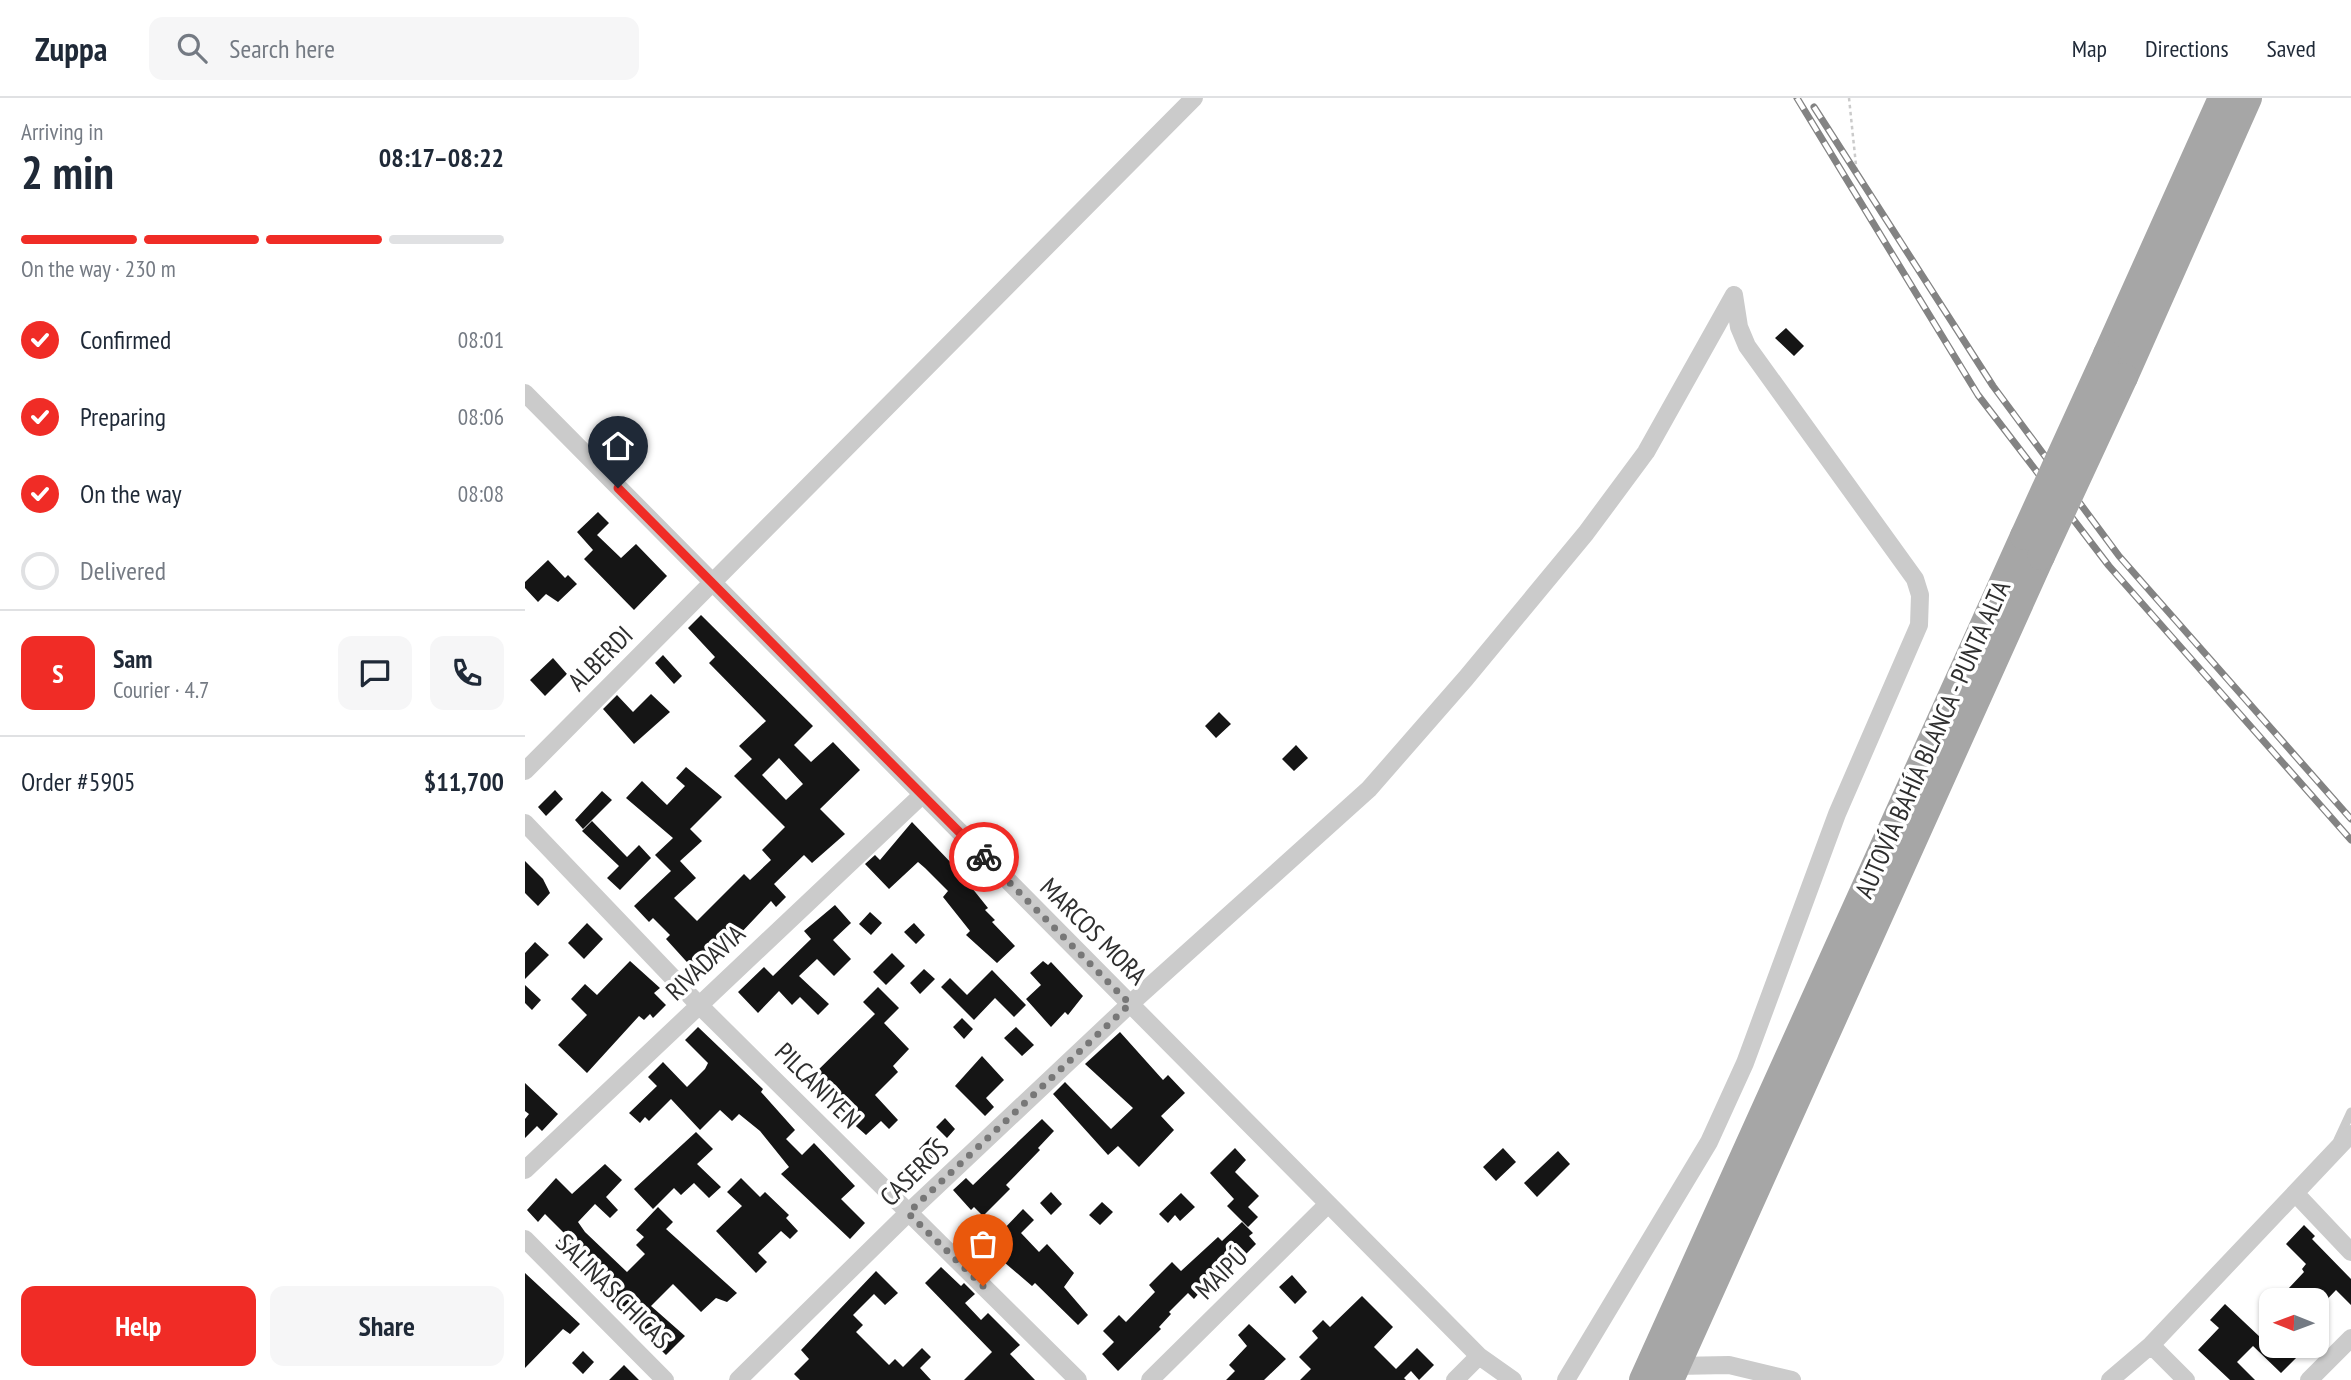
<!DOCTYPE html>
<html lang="en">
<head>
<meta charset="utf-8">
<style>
  body { margin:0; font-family:"PT Sans Narrow",sans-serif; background:#f6f6f7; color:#1f2937; height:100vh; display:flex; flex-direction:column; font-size:26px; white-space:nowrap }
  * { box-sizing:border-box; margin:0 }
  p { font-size:23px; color:#747a83 }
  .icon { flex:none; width:38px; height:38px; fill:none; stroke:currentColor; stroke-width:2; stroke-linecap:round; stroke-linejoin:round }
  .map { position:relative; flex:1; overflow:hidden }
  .side { display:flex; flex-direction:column; background:#fff; width:525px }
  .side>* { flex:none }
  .needle { width:46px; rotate:271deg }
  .buttons { position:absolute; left:1734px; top:1190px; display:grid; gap:14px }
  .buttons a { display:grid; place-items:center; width:70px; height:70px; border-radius:14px; background:#fff; box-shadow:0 2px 5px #0004; font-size:35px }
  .pin { position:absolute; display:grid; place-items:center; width:60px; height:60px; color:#fff; margin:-72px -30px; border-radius:50% 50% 50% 0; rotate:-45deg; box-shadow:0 0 7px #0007 }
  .pin .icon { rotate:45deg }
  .courier { position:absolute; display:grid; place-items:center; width:70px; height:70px; margin:-35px; border:5px solid #f02c26; border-radius:50%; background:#fff; color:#222; box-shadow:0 2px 9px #0007 }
  .headline em { font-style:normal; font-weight:600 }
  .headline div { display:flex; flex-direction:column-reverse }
  .headline { display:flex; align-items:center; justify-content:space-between; height:119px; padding:0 21px }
  h1 { font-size:46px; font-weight:600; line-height:52px }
  .bar { display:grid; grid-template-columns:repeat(4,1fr); gap:10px 7px; align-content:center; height:84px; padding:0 21px }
  .bar i { height:9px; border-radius:5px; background:#e0e1e3 }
  .bar .selected { background:#f02c26 }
  .bar p { grid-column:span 4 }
  .line { display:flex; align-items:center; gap:18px; padding:0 21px; border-top:2px solid #e0e1e3 }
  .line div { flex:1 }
  .round { display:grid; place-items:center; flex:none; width:74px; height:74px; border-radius:14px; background:#f6f6f7 }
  ol { padding:0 21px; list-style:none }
  li { display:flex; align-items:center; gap:21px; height:77px }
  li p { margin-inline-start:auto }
  li .icon { padding:7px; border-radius:50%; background:#f02c26; color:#fff; stroke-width:4 }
  li:last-child { color:#747a83 }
  li i { width:38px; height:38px; border:4px solid #e0e1e3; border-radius:50% }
  .cta { display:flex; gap:14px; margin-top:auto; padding:14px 21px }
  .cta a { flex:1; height:80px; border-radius:14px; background:#f02c26; color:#fff; font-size:28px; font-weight:600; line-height:80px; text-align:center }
  .cta a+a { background:#f6f6f7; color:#1f2937 }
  header { display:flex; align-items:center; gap:42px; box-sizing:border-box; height:98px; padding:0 35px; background:#fff; border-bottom:2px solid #e0e1e3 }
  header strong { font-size:33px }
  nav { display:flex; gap:38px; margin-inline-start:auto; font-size:24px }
  .search { width:490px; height:63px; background:#f6f6f7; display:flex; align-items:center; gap:18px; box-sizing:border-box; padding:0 24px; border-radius:14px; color:#747a83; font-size:26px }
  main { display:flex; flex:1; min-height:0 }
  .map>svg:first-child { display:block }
</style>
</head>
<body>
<header>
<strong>Zuppa</strong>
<div class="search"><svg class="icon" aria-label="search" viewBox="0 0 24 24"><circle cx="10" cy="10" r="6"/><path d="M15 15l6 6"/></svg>Search here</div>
<nav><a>Map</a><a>Directions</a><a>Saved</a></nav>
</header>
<main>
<section class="side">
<div class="headline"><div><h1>2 min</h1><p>Arriving in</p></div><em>08:17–08:22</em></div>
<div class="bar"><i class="selected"></i><i class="selected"></i><i class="selected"></i><i></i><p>On the way · 230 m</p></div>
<ol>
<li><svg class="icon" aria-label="check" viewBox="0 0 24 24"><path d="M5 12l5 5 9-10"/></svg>Confirmed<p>08:01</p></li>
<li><svg class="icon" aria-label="check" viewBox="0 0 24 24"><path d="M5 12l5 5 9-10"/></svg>Preparing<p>08:06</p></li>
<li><svg class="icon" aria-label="check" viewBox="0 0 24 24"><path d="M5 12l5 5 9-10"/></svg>On the way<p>08:08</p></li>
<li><i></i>Delivered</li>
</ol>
<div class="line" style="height:126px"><b class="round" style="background:#f02c26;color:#fff">S</b><div><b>Sam</b><p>Courier · 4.7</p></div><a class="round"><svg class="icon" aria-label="chat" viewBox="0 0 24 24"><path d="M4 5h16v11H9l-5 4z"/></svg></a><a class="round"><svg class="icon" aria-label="phone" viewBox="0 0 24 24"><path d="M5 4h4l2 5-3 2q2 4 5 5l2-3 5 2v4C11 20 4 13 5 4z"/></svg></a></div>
<div class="line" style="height:91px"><div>Order #5905</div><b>$11,700</b></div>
<div class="cta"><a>Help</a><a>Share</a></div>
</section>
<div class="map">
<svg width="1826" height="1282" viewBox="0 0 1826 1282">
  <rect width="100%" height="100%" fill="#fff"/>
  <path fill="#151515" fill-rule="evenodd" d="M1261 230 1279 248 1269 258 1250 240Z
    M73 414 84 425 72 437 96 460 111 446 142 478 109 512 59 461 68 452 52 434Z
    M23 462 40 480 43 477 52 486 33 504 21 496 13 504 0 490V484Z
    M176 517 288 628 269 647 286 664 308 644 335 672 295 711 320 736 287 765 279 757 249 786 261 799 251 809 246 803 180 873H170L141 841 145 837 128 820 124 824 109 808 146 773 130 757 148 740 101 700 117 683 142 707 160 688 151 680 161 669 197 699 165 731 177 743 155 763 171 780 149 800 172 823 219 776 225 782 246 762 237 752 260 729 209 678 227 661 214 648 241 623 184 565 190 559 163 530ZM254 660 278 686 261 702 237 677Z
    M138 557 157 578 149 586 130 565Z
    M28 560 42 576 20 598 5 582Z
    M126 596 145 614 109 646 78 611 92 597 108 614Z
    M694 614 706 626 691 640 680 628Z
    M771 647 783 660 769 673 757 661Z
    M30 692 38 701 21 718 13 709Z
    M77 693 87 702 58 731 50 722Z
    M67 723 102 759 114 747 126 760 95 792 82 780 94 768 57 733Z
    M387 724 431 770 463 810 460 812 470 822 467 824 490 848 472 865 441 837 445 833 418 799 423 793 400 770 393 764 364 791 340 766 350 757 355 762Z
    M0 763 18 781 25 795 13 808 0 795Z
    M310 807 326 825 308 842 326 861 309 878 292 861 274 878 304 906 293 917 275 899 267 907 254 893 233 915 213 894 239 869 248 878 286 841 279 833Z
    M345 814 357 825 346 837 334 826Z
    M62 825 78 841 59 861 43 845Z
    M389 825 400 837 391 846 379 834Z
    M10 844 24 857 0 881V855Z
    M367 855 380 868 361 887 348 874Z
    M105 863 135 890 129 895 141 907 128 920 125 916 119 922 114 918 62 975 33 947 62 917 46 901 60 886 72 897Z
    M518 863 523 867 526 864 558 898 543 917 540 914 526 929 501 901 516 887 505 875Z
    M399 871 410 881 395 896 385 885Z
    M467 872 501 907 489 919 470 900 449 922 416 889 425 880 442 897Z
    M0 887 16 902 7 912 0 905Z
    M353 889 374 910 359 925 384 951 368 968 373 974 350 997 373 1022 364 1031 356 1023 341 1037 315 1014 285 980 350 916 338 904Z
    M437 920 448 931 439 941 428 929Z
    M173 929 238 991 236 994 270 1032 261 1041 277 1057 289 1045 330 1088 316 1101 340 1125 325 1141 256 1076 264 1069 235 1033 214 1016 207 1023 195 1012 175 1032 146 1001 124 1023 120 1019 115 1025 104 1015 132 988 123 979 138 964 162 989 180 971 183 965 160 942Z
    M491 929 509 947 497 958 479 940Z
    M595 934 638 982 643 977 660 995 636 1018 649 1032 614 1069 593 1048 583 1057 528 996 540 984 586 1031 608 1010 560 966Z
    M457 958 479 982 461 1000 469 1009 460 1018 430 988Z
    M0 985 33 1016 17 1033 12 1028 0 1040V1021L4 1016 0 1013Z
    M420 1020 430 1031 422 1040 411 1029Z
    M517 1021 529 1033 513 1050 515 1052 481 1087 485 1091 458 1118 449 1109 446 1112 428 1092 441 1080 448 1087Z
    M171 1034 188 1051 172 1066 196 1089 184 1100 169 1085 156 1097 149 1090 128 1111 109 1091Z
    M406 1039 417 1051 405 1062 394 1051Z
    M710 1050 721 1062 710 1074 734 1098 723 1109 733 1119 723 1129 702 1108 709 1101 685 1075Z
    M978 1050 991 1064 971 1083 958 1069Z
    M1033 1053 1045 1066 1012 1099 999 1085Z
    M80 1066 97 1082 81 1099 93 1112 85 1120 70 1106 53 1124 60 1134 102 1174 120 1156 111 1147 119 1139 111 1132 133 1109 148 1124 141 1131 212 1195 202 1204 191 1200 176 1214 148 1186 126 1208 160 1238 141 1257 126 1242 128 1240 110 1223 108 1225 78 1195 90 1183 49 1145 42 1152 33 1143 40 1136 20 1116 13 1124 2 1112 31 1080 47 1096Z
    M216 1080 235 1099 240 1094 264 1117 261 1120 273 1133 265 1141 256 1133 233 1155 242 1164 231 1175 191 1133 217 1108 202 1094Z
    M526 1094 537 1106 526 1117 515 1105Z
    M656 1095 670 1109 655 1123 650 1117 643 1125 634 1116Z
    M577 1104 588 1114 575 1127 564 1117Z
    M498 1111 509 1122 496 1135 514 1154 522 1146 549 1175 539 1189 563 1217 553 1227 510 1185 507 1188 466 1153 480 1139 475 1135Z
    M717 1124 728 1135 724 1138 731 1146 720 1157 713 1150 669 1201 663 1195 644 1214 646 1216 634 1229 636 1231 593 1273 577 1256 589 1244 578 1233 594 1217 601 1224 630 1194 624 1187 647 1164 656 1173 693 1139 697 1143Z
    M1779 1127 1790 1138 1787 1141 1826 1181V1207L1811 1192 1792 1212V1202H1774L1763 1191 1779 1174 1777 1171 1781 1166 1761 1146Z
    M416 1169 436 1188 439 1185 450 1196 440 1205 456 1222 463 1215 495 1247 485 1256 510 1282H439L467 1254 400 1185Z
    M351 1173 373 1195 360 1207 349 1196 328 1217 338 1227 331 1234 364 1267 370 1261 378 1269 397 1250 406 1259 395 1270 406 1282H275L269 1276 284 1261 276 1252Z
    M0 1175 55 1226 45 1236 38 1231 0 1270Z
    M767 1177 782 1194 770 1206 754 1189Z
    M837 1198 868 1229 849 1249 871 1271 892 1250 909 1267 894 1282 886 1273 879 1280 881 1282H775L786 1271 774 1259 793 1240 787 1233 798 1222 805 1229Z
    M1700 1206 1736 1240 1712 1264 1730 1282H1705L1673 1252 1694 1230 1685 1222Z
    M724 1226 761 1261 739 1282H701L710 1273 704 1267 722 1248 713 1237Z
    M1746 1230V1248H1769L1776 1255 1756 1275 1728 1248Z
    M58 1253 69 1264 58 1276 47 1265Z
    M99 1267 114 1282H84Z"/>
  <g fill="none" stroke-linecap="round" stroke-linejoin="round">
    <path stroke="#cbcbcb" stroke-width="2.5" stroke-dasharray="3.5 3.5" stroke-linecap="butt" d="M1324 0 1332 77"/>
    <path stroke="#cbcbcb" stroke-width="9" d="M1813 1042 1826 1014"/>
    <path stroke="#cbcbcb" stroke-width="18" d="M0 295 954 1258 988 1282
      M0 673 669 0
      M0 725 173 906 553 1282
      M0 1072 397 697
      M1771 1096 1826 1154
      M0 1141 140 1282
      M1626 1247 1661 1282
      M1151 1268 1204 1267 1267 1282
      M213 1282 383 1115 605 906 844 691 941 580 1061 435 1121 354 1209 197
      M625 1282 803 1106
      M930 1282 954 1258
      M1041 1282 1184 1044 1220 965 1312 716 1394 527 1395 497 1390 481 1222 248 1214 229 1209 197
      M1585 1282 1626 1247 1826 1036
      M1784 1282 1826 1240"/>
    <path stroke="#a6a6a6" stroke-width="28" d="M1582 256 1697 0
      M1599 279 1723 0
      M1118 1282 1499 438
      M1145 1282 1516 458"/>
    <defs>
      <path id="rail" d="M1272 0 1453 297 1584 468 1826 742
        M1289 9 1468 288 1594 458 1826 721"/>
    </defs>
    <use href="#rail" stroke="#838383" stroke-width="7"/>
    <use href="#rail" stroke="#fff" stroke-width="4.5" stroke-dasharray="13" stroke-linecap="butt"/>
    <path stroke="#a6a6a6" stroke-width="28" d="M1499 438 1582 256
      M1516 458 1599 279"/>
  </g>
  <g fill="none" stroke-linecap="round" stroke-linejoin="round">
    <path stroke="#777" stroke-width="7" stroke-dasharray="0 12.6" d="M458 1188 383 1115 605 906 459 759"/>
    <path stroke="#f02c26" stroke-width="9" d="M93 390 459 759"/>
  </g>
  <g text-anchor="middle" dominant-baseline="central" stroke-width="7" stroke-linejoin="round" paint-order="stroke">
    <g font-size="26" fill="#2e2e2e" stroke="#fff">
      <text transform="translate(75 560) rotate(-45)">ALBERDI</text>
      <text transform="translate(1407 641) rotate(-66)">AUTOVÍA BAHÍA BLANCA - PUNTA ALTA</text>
      <text transform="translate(569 833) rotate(45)">MARCOS MORA</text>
      <text transform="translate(180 864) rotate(-43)">RIVADAVIA</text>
      <text transform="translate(293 987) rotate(45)">PILCANIYEN</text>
      <text transform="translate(389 1074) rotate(-44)">CASEROS</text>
      <text transform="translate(696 1175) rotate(-45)">MAIPÚ</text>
      <text transform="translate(89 1193) rotate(45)">SALINAS CHICAS</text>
    </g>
  </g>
</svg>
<div class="buttons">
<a><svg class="needle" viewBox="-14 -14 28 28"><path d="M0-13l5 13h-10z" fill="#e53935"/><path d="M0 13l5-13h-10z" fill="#747a83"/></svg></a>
</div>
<div class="pin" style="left:458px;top:1188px;background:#ea580c"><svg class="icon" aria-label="bag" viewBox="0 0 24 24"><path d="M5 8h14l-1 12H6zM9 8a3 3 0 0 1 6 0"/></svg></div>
<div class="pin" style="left:93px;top:390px;background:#1f2937"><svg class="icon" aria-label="home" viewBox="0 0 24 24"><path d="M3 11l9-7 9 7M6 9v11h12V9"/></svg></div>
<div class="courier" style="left:459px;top:759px"><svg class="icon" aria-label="bike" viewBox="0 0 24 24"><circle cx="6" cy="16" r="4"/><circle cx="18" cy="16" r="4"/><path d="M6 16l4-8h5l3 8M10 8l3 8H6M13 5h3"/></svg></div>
</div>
</main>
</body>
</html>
